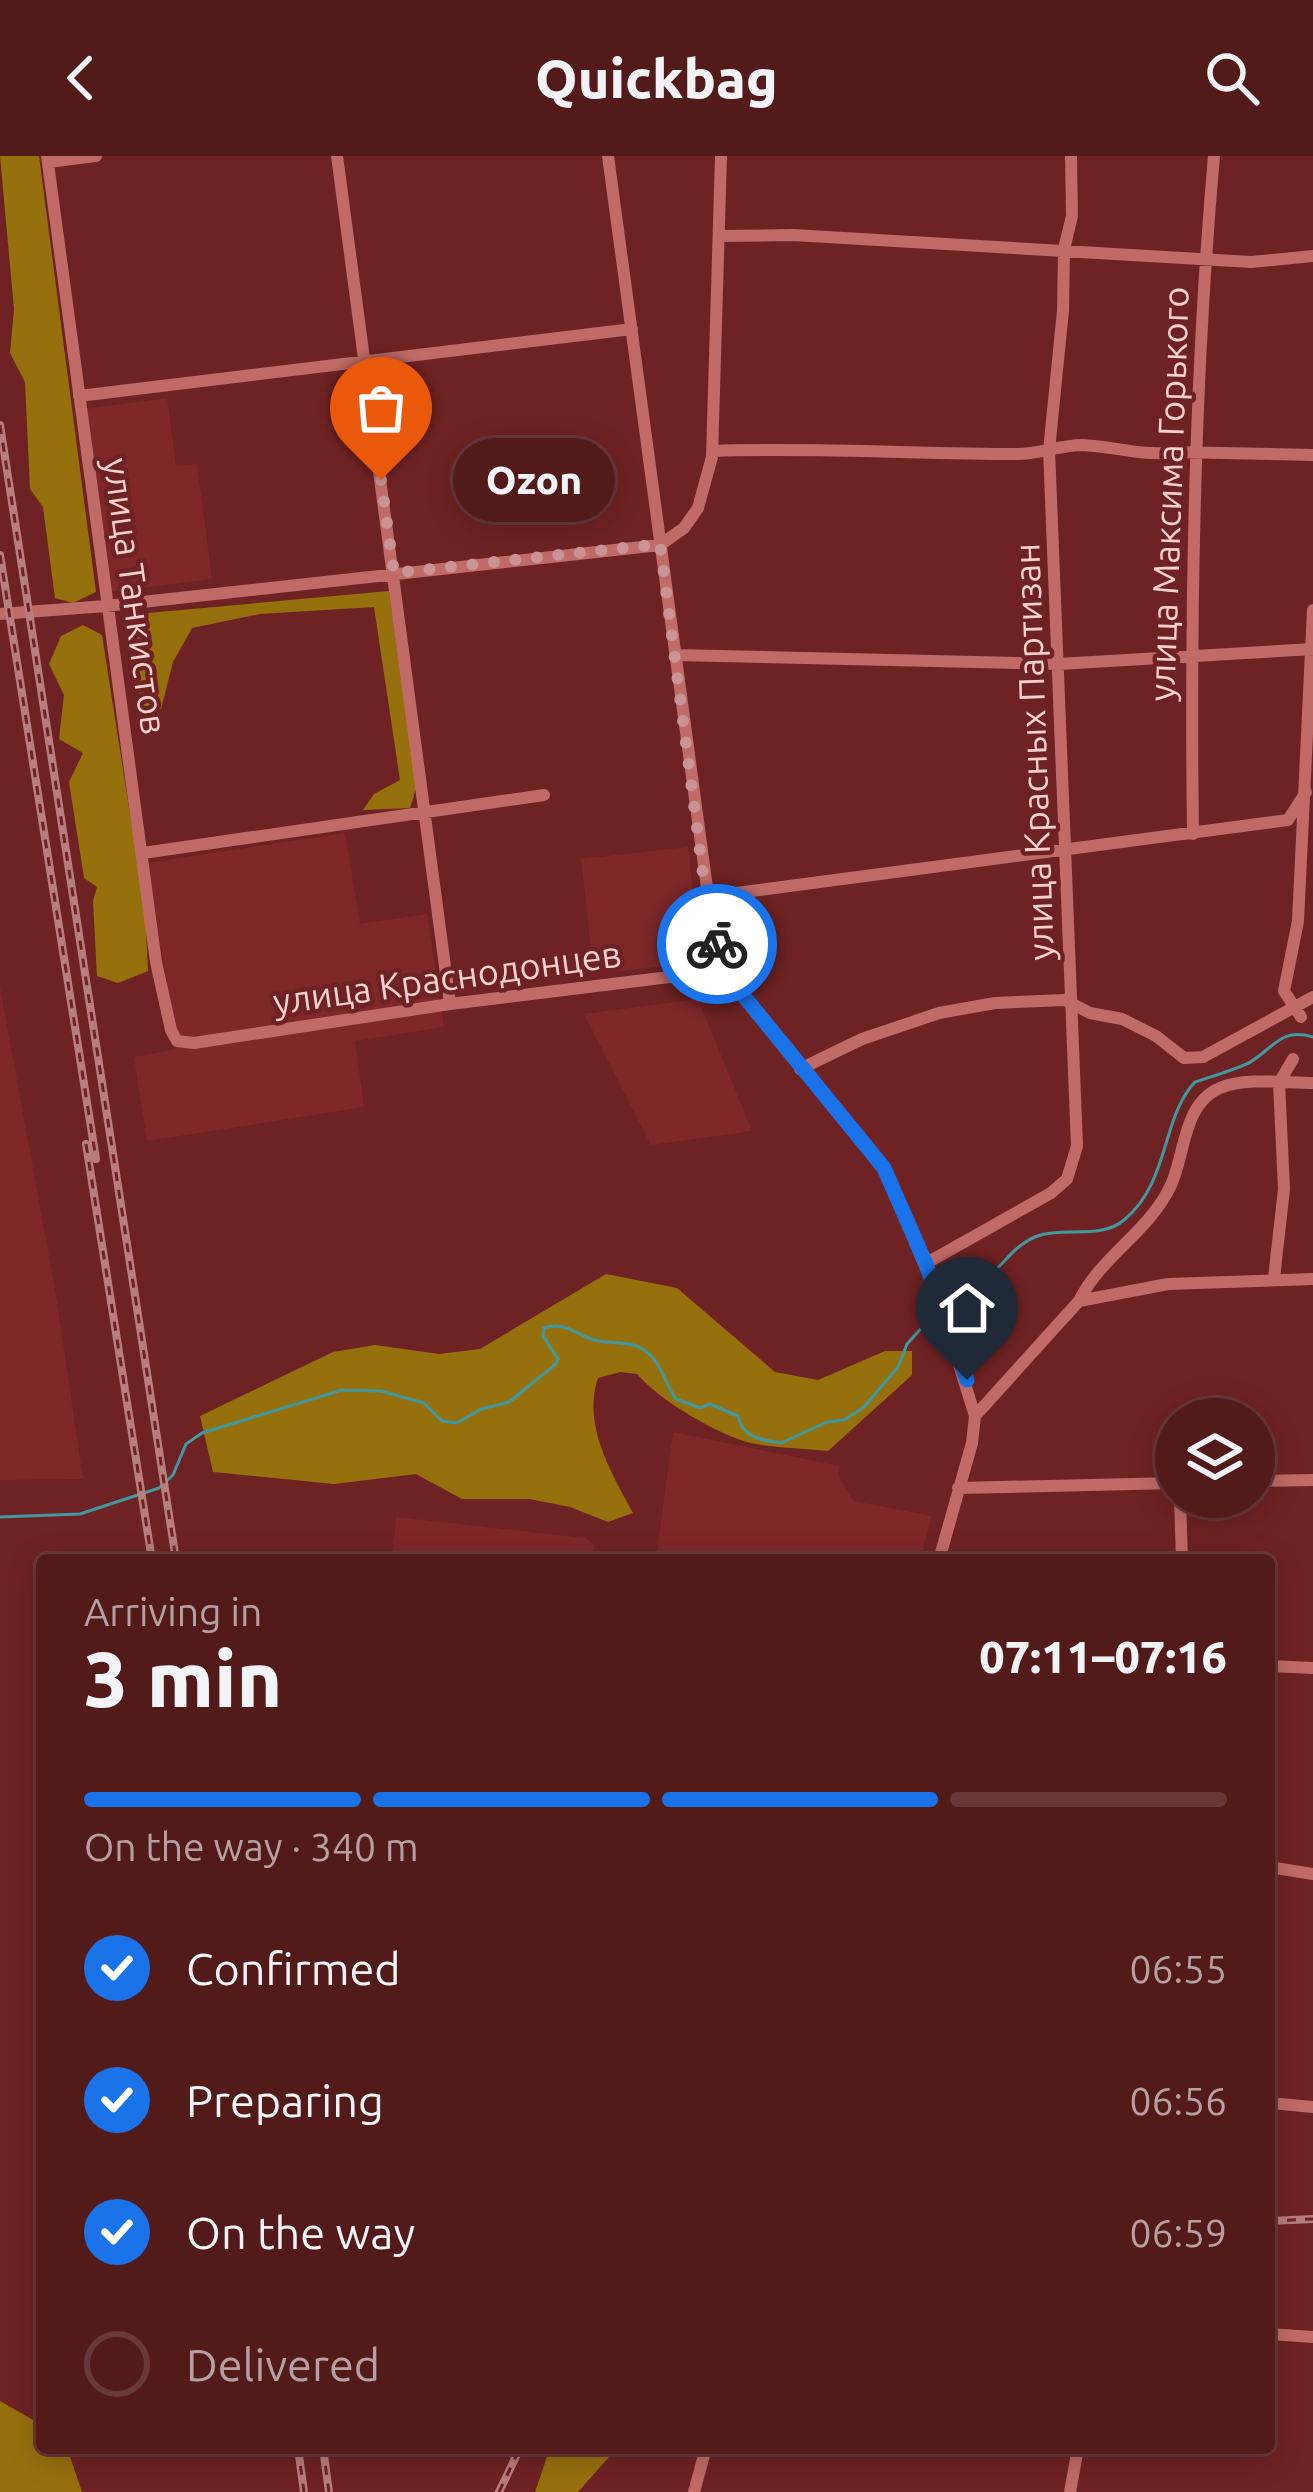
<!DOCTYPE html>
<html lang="en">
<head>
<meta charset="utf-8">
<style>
  body { margin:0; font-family:Ubuntu,sans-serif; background:#5c2727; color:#f1f3f6; height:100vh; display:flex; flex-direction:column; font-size:45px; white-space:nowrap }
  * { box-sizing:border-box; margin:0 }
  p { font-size:39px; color:#b5a1a2 }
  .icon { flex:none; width:66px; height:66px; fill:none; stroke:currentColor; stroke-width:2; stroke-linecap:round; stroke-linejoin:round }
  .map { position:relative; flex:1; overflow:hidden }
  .drawer { position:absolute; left:36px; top:1398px; width:1239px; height:900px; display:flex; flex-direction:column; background:#531a1a; border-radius:12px; box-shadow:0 6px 30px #0003,0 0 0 3px #693839 }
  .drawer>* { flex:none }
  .tools { position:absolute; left:1155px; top:1242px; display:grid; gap:24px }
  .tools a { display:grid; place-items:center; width:120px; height:120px; border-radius:50%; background:#531a1a; box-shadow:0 6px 30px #0003,0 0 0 3px #693839; font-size:60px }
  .pin { position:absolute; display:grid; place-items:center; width:102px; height:102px; color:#fff; margin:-123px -51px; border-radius:50% 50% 50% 0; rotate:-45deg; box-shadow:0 0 12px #0007 }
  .pin .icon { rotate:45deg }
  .courier { position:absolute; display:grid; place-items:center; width:120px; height:120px; margin:-60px; border:9px solid #1a73e8; border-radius:50%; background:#fff; color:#222; box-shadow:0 3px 15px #0007 }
  .bubble { position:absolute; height:84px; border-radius:42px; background:#531a1a; box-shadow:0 6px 30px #0003,0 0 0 3px #693839; font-size:39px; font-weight:800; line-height:84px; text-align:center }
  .headline em { font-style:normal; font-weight:800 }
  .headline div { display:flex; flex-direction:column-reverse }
  .headline { display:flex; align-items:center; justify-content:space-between; height:204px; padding:0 48px }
  h1 { font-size:78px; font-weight:800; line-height:90px }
  .bar { display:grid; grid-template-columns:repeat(4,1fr); gap:18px 12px; align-content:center; height:144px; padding:0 48px }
  .bar i { height:15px; border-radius:9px; background:#693839 }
  .bar .selected { background:#1a73e8 }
  .bar p { grid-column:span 4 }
  ol { padding:0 48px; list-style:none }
  li { display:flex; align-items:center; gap:36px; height:132px }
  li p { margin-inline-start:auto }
  li .icon { padding:12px; border-radius:50%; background:#1a73e8; color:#fff; stroke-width:4 }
  li:last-child { color:#b5a1a2 }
  li i { width:66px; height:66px; border:6px solid #693839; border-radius:50% }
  header { display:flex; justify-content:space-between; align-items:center; height:156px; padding:0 48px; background:#531a1a; font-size:54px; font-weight:800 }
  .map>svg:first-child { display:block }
</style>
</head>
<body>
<header><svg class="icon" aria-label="back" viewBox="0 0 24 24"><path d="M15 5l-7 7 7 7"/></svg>Quickbag<svg class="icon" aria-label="search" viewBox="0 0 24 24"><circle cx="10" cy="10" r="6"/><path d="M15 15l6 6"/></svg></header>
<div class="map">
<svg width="1313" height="2336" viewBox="0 0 1313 2336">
  <rect width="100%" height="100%" fill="#6f2223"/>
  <path fill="#7e282a" d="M167 242 176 310 197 308 212 423 108 436 84 253Z
    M345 677 360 768 427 758 444 871 355 885 364 951 147 985 134 901 177 893 148 707Z
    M688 691 701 806 594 818 581 703Z
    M0 831 56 1139 83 1323 0 1324Z
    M698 843 752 975 651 989 584 858Z
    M673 1276 839 1310 838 1318 853 1345 932 1360 920 1404H622L623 1399 656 1403Z
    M396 1361 585 1382 594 1388 593 1404H392Z"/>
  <path fill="#97700e" d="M0 0H39L96 436 73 447 55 442 43 351 30 333 25 226 10 197 14 153Z
    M389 435 416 633 410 652 363 654 374 638 400 624 374 451 260 458 192 472 173 506 161 553 143 561 126 459Z
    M83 469 102 479 145 754 148 815 118 827 97 820 93 745 97 731 84 722 69 626 83 597 59 583 64 539 49 508 61 480Z
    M606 1118 677 1132 775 1216 818 1224 885 1195H912V1219L828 1295C803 1292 776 1292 751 1287 718 1279 659 1244 637 1218L620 1216 598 1222C582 1268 611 1316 633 1357L608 1366 570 1351 529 1343H462L416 1318 334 1328 213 1316 200 1260 333 1196 375 1189 439 1198 480 1193Z
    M0 2245 42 2269V2292H67L82 2336H0Z
    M550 2292H617L578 2336H535Z"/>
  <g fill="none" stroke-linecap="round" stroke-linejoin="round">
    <path stroke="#419aa2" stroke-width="3" d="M948 1147C958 1138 968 1135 979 1128 1000 1115 1011 1091 1035 1081 1063 1070 1101 1084 1124 1064 1170 1026 1161 962 1195 926 1207 922 1244 911 1252 905 1276 889 1282 872 1313 881
      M0 1361 80 1358 159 1332 173 1319 186 1288 202 1277 342 1234 381 1235 424 1247 442 1265 457 1267 481 1253 509 1246 556 1208 558 1203 543 1180 544 1172C567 1164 578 1182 599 1185 619 1189 636 1183 652 1201 663 1212 666 1230 676 1243L700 1252 710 1248 738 1260C742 1282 762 1284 781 1287L827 1266 844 1264 863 1252 898 1211 907 1188 936 1156"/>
    <path stroke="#c06b67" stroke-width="12" d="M47 0 156 806 171 874 177 885 194 887 450 848 726 814
      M337 0 450 848
      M608 0 713 776 738 833 884 1012 938 1141 975 1260 972 1287 939 1404
      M48 6 96 0
      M719 80 793 79 1251 106 1313 100
      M79 240 632 173
      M713 295C815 291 916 298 1018 298 1040 298 1061 289 1082 289 1112 290 1146 301 1173 296L1313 299
      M0 458 106 450 660 389 684 372 698 352 712 301 721 0
      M675 499 1058 508 1313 493
      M1193 678C1190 452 1194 226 1214 0
      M143 697 544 639
      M706 741 1288 664 1306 636
      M1301 861 1284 835 1298 765 1313 454
      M800 913 862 883 939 857 995 847 1065 844 1090 857 1122 863 1156 880 1184 902 1203 901 1313 841
      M925 1108 1051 1037 1067 1023 1077 990 1049 294 1063 155 1064 93 1072 60 1071 0
      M1274 1122 1284 1033 1279 927 1293 903
      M1079 1145C1101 1100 1150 1075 1171 1029 1185 999 1183 947 1220 932 1246 921 1285 927 1313 927
      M975 1260 1079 1145 1168 1128 1313 1123
      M1254 1325 1313 1324
      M958 1332 1176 1327
      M1180 1341 1182 1404
      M1269 1510 1313 1512
      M1269 1711 1313 1718
      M1269 1947 1313 1951
      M1269 2178 1313 2181
      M694 2336 706 2292
      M1070 2336 1078 2292"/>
    <defs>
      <path id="rail" d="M0 269 176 1404
        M0 399 96 1003
        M86 988 152 1404
        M1269 2065 1313 2063
        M298 2292 304 2336
        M323 2292 329 2336
        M499 2336 520 2292"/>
    </defs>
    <use href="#rail" stroke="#b77e7d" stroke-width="8"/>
    <use href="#rail" stroke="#6f2223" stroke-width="3" stroke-dasharray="9" stroke-linecap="butt"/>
  </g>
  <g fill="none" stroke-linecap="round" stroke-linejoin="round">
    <path stroke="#c99493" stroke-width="12" stroke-dasharray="0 21.6" d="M381 324 394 417 660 388 706 741 717 788"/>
    <path stroke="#1a73e8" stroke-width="15" d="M717 788 738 833 884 1012 926 1108 967 1224"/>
  </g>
  <g text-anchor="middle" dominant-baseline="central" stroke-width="9" stroke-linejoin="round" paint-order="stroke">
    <g font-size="36" fill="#f9d2cf" stroke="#6f2223">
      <text transform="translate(1168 338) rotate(-88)">улица Максима Горького</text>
      <text transform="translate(136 440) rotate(82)">улица Танкистов</text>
      <text transform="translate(1033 596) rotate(-92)">улица Красных Партизан</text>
      <text transform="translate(447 821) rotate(-8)">улица Краснодонцев</text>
    </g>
  </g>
</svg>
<div class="tools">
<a><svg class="icon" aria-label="layers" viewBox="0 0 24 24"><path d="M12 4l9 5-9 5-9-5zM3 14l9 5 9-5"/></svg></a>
</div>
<div class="pin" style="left:381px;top:324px;background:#ea580c"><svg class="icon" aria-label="bag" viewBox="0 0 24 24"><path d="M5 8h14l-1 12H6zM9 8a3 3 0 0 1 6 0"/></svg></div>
<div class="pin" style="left:967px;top:1224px;background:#1f2937"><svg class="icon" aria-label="home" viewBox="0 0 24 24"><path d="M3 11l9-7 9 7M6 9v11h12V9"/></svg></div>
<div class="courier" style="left:717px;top:788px"><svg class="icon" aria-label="bike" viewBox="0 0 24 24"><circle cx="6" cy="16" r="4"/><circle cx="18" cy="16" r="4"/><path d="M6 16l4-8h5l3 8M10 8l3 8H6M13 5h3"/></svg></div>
<div class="bubble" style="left:453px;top:282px;width:162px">Ozon</div>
<section class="drawer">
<div class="headline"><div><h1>3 min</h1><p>Arriving in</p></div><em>07:11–07:16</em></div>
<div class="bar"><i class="selected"></i><i class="selected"></i><i class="selected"></i><i></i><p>On the way · 340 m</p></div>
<ol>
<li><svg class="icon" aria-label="check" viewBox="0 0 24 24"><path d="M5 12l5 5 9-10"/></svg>Confirmed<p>06:55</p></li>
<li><svg class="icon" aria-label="check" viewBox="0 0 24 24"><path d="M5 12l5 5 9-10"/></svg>Preparing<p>06:56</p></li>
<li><svg class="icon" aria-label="check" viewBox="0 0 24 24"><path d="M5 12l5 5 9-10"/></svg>On the way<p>06:59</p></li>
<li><i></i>Delivered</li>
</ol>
</section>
</div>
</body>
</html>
